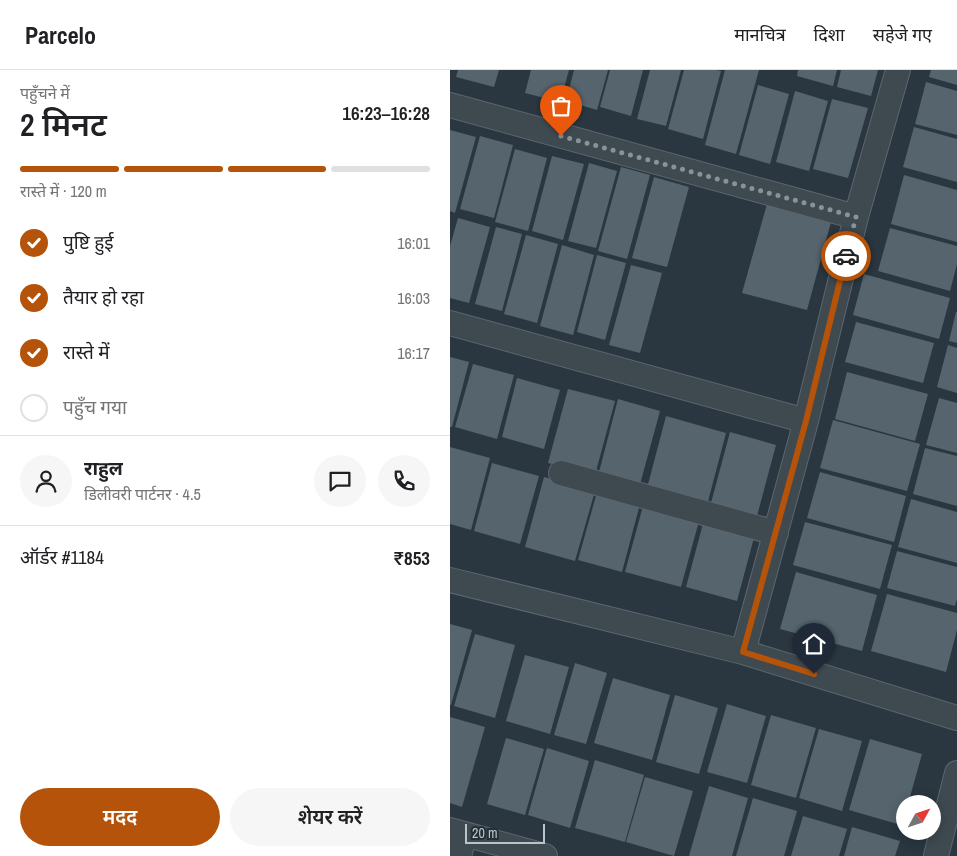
<!DOCTYPE html>
<html lang="hi">
<head>
<meta charset="utf-8">
<style>
  body { margin:0; font-family:"Archivo Narrow","Noto Sans Devanagari",sans-serif; background:#f6f6f6; color:#202124; height:100vh; display:flex; flex-direction:column; font-size:19px; white-space:nowrap }
  * { box-sizing:border-box; margin:0 }
  p { font-size:16px; color:#757577 }
  .icon { flex:none; width:28px; height:28px; fill:none; stroke:currentColor; stroke-width:2; stroke-linecap:round; stroke-linejoin:round }
  .map { position:relative; flex:1; overflow:hidden }
  .sheet { display:flex; flex-direction:column; background:#fff; width:450px }
  .sheet>* { flex:none }
  .needle { width:32px; rotate:50deg }
  .fabs { position:absolute; left:446px; top:725px; display:grid; gap:10px }
  .fabs a { display:grid; place-items:center; width:45px; height:45px; border-radius:50%; background:#fff; box-shadow:0 2px 12px #0003; font-size:25px }
  .scale { position:absolute; left:15px; bottom:12px; width:80px; box-sizing:border-box; padding-left:5px; border:2px solid #bbc3ca; border-top:0; font-size:14px; line-height:18px; white-space:nowrap; color:#bbc3ca; -webkit-text-stroke:4px #232e36; paint-order:stroke }
  .pin { position:absolute; display:grid; place-items:center; width:42px; height:42px; color:#fff; margin:-51px -21px; border-radius:50% 50% 50% 0; rotate:-45deg; box-shadow:0 0 5px #0007 }
  .pin .icon { rotate:45deg }
  .courier { position:absolute; display:grid; place-items:center; width:50px; height:50px; margin:-25px; border:4px solid #b45309; border-radius:50%; background:#fff; color:#222; box-shadow:0 1px 6px #0007 }
  .head em { font-style:normal; font-weight:600 }
  .head div { display:flex; flex-direction:column-reverse }
  .head { display:flex; align-items:center; justify-content:space-between; height:85px; padding:0 20px }
  h1 { font-size:32px; font-weight:600; line-height:38px }
  .bar { display:grid; grid-template-columns:repeat(4,1fr); gap:8px 5px; align-content:center; height:60px; padding:0 20px }
  .bar i { height:6px; border-radius:4px; background:#e0e0e0 }
  .bar .selected { background:#b45309 }
  .bar p { grid-column:span 4 }
  .line { display:flex; align-items:center; gap:12px; padding:0 20px; border-top:1px solid #e0e0e0 }
  .line div { flex:1 }
  .round { display:grid; place-items:center; flex:none; width:52px; height:52px; border-radius:26px; background:#f6f6f6 }
  ol { padding:0 20px; list-style:none }
  li { display:flex; align-items:center; gap:15px; height:55px }
  li p { margin-inline-start:auto }
  li .icon { padding:5px; border-radius:50%; background:#b45309; color:#fff; stroke-width:4 }
  li:last-child { color:#757577 }
  li i { width:28px; height:28px; border:2px solid #e0e0e0; border-radius:50% }
  .primary-button { display:flex; gap:10px; margin-top:auto; padding:10px 20px }
  .primary-button a { flex:1; height:58px; border-radius:30px; background:#b45309; color:#fff; font-size:20px; font-weight:600; line-height:58px; text-align:center }
  .primary-button a+a { background:#f6f6f6; color:#202124 }
  header { display:flex; align-items:center; gap:30px; box-sizing:border-box; height:70px; padding:0 25px; background:#fff; border-bottom:1px solid #e0e0e0 }
  header strong { font-size:24px }
  nav { display:flex; gap:28px; margin-inline-start:auto; font-size:18px }
  main { display:flex; flex:1; min-height:0 }
  .map>svg:first-child { display:block }
</style>
</head>
<body>
<header>
<strong>Parcelo</strong>
<nav><a>मानचित्र</a><a>दिशा</a><a>सहेजे गए</a></nav>
</header>
<main>
<section class="sheet">
<div class="head"><div><h1>2 मिनट</h1><p>पहुँचने में</p></div><em>16:23–16:28</em></div>
<div class="bar"><i class="selected"></i><i class="selected"></i><i class="selected"></i><i></i><p>रास्ते में · 120 m</p></div>
<ol>
<li><svg class="icon" aria-label="check" viewBox="0 0 24 24"><path d="M5 12l5 5 9-10"/></svg>पुष्टि हुई<p>16:01</p></li>
<li><svg class="icon" aria-label="check" viewBox="0 0 24 24"><path d="M5 12l5 5 9-10"/></svg>तैयार हो रहा<p>16:03</p></li>
<li><svg class="icon" aria-label="check" viewBox="0 0 24 24"><path d="M5 12l5 5 9-10"/></svg>रास्ते में<p>16:17</p></li>
<li><i></i>पहुँच गया</li>
</ol>
<div class="line" style="height:90px"><a class="round"><svg class="icon" aria-label="person" viewBox="0 0 24 24"><circle cx="12" cy="8" r="4"/><path d="M4 21q1-7 8-7t8 7"/></svg></a><div><b>राहुल</b><p>डिलीवरी पार्टनर · 4.5</p></div><a class="round"><svg class="icon" aria-label="chat" viewBox="0 0 24 24"><path d="M4 5h16v11H9l-5 4z"/></svg></a><a class="round"><svg class="icon" aria-label="phone" viewBox="0 0 24 24"><path d="M5 4h4l2 5-3 2q2 4 5 5l2-3 5 2v4C11 20 4 13 5 4z"/></svg></a></div>
<div class="line" style="height:65px"><div>ऑर्डर #1184</div><b>₹853</b></div>
<div class="primary-button"><a>मदद</a><a>शेयर करें</a></div>
</section>
<div class="map">
<svg width="507" height="786" viewBox="0 0 507 786">
  <rect width="100%" height="100%" fill="#2a3740"/>
  <path fill="#56646d" d="M8 0H49L44 17 6 7Z
    M81 0H119L110 32 75 23Z
    M124 0H158L147 40 116 31Z
    M160 0H193L181 46 150 37Z
    M200 0H231L216 56 187 49Z
    M234 0H267L271 1 253 69 218 59Z
    M275 0H309L286 84 255 75Z
    M348 0H387L383 16 347 6Z
    M391 0H428L421 26 387 17Z
    M481 0H507V15L479 7Z
    M476 12 507 21V65L465 54Z
    M308 15 339 24 320 94 289 85Z
    M345 21 378 31 359 101 326 92Z
    M382 29 418 38 398 108 363 99Z
    M464 57 507 69V112L453 97Z
    M0 60 26 67 5 143 0 141Z
    M30 66 63 75 44 148 10 139Z
    M65 79 97 88 78 161 45 152Z
    M102 86 134 94 113 170 82 161Z
    M139 93 167 101 146 178 118 171Z
    M171 97 200 105 177 189 148 181Z
    M454 105 507 120V172L441 154Z
    M204 107 239 117 217 197 182 188Z
    M317 134 381 152 357 240 292 223Z
    M8 148 40 157 19 233 0 228V176Z
    M46 157 72 164 52 241 25 234Z
    M440 158 507 176V194L500 221 428 201Z
    M76 165 108 174 87 253 54 244Z
    M112 175 144 185 123 265 90 256Z
    M147 185 176 193 155 270 127 262Z
    M181 195 212 203 190 283 159 275Z
    M414 204 500 228 489 269 403 245Z
    M506 242H507V273L499 271Z
    M406 252 484 273 473 313 395 292Z
    M498 275 507 278V323L487 317Z
    M0 287 19 292 2 357H0Z
    M23 294 64 305 47 369 5 357Z
    M397 302 478 324 465 371 385 349Z
    M67 308 110 320 94 379 52 367Z
    M118 319 165 331 145 405 98 393Z
    M489 328 507 333V383L476 375Z
    M168 329 210 341 189 418 148 406Z
    M216 346 276 363 256 439 196 422Z
    M383 350 470 374 457 421 370 398Z
    M280 362 326 375 307 446 261 433Z
    M0 377 40 388 21 460 0 454Z
    M475 378 507 386V436L463 424Z
    M42 393 89 406 70 474 24 461Z
    M370 402 456 426 444 472 357 448Z
    M94 407 145 421 125 491 75 477Z
    M147 422 190 434 172 502 128 490Z
    M461 429 507 442V493L448 477Z
    M193 436 249 451 231 517 175 502Z
    M254 450 305 464 287 531 236 517Z
    M355 452 442 475 430 519 343 495Z
    M447 481 507 497V529L505 536 437 518Z
    M346 502 427 525 412 581 330 559Z
    M437 524 507 543V560L496 602 421 581Z
    M0 554 22 560 1 635H0Z
    M25 564 65 575 45 648 4 636Z
    M75 585 119 597 100 664 56 651Z
    M125 593 157 603 136 674 104 665Z
    M163 608 220 625 202 690 144 673Z
    M225 625 268 638 249 704 206 692Z
    M277 634 316 646 297 713 257 702Z
    M321 645 366 658 346 728 301 715Z
    M0 647 35 657 12 737 0 733Z
    M369 659 412 671 392 741 349 728Z
    M56 668 94 679 75 745 37 734Z
    M420 669 472 684 458 734H455V743L451 755 399 740Z
    M97 678 139 691 120 758 78 745Z
    M145 690 194 705 175 772 125 758Z
    M195 707 243 721 224 786 176 772Z
    M259 716 298 728 282 786H239Z
    M303 728 347 741 334 786H286Z
    M353 746 397 759 389 786H341Z
    M402 757 450 771 445 786H394Z"/>
  <g fill="none" stroke-linecap="round" stroke-linejoin="round">
    <defs>
      <path id="minor" d="M0 35 406 147
        M0 253 356 351
        M111 403 326 463
        M0 510 293 582 507 648
        M293 582 356 351 406 147 448 0
        M0 760 95 786
        M9 786 15 764
        M486 786 507 703"/>
    </defs>
    <use href="#minor" stroke="#5c666e" stroke-width="26"/>
    <use href="#minor" stroke="#3e4950" stroke-width="24"/>
  </g>
  <g fill="none" stroke-linecap="round" stroke-linejoin="round">
    <path stroke="#88929a" stroke-width="5" stroke-dasharray="0 9" d="M111 66 406 147 396 186"/>
    <path stroke="#b45309" stroke-width="6" d="M364 604 293 582 356 351 396 186"/>
  </g>
</svg>
<div class="fabs">
<a><svg class="needle" viewBox="-14 -14 28 28"><path d="M0-13l5 13h-10z" fill="#e53935"/><path d="M0 13l5-13h-10z" fill="#757577"/></svg></a>
</div>
<div class="scale">20 m</div>
<div class="pin" style="left:111px;top:66px;background:#ea580c"><svg class="icon" aria-label="bag" viewBox="0 0 24 24"><path d="M5 8h14l-1 12H6zM9 8a3 3 0 0 1 6 0"/></svg></div>
<div class="pin" style="left:364px;top:604px;background:#1f2937"><svg class="icon" aria-label="home" viewBox="0 0 24 24"><path d="M3 11l9-7 9 7M6 9v11h12V9"/></svg></div>
<div class="courier" style="left:396px;top:186px"><svg class="icon" aria-label="car" viewBox="0 0 24 24"><path d="M5 17H2v-5l4-1 3-4h7l3 4 3 1v5h-3M9 17h6M6 11h13"/><circle cx="7" cy="17" r="2"/><circle cx="17" cy="17" r="2"/></svg></div>
</div>
</main>
</body>
</html>
